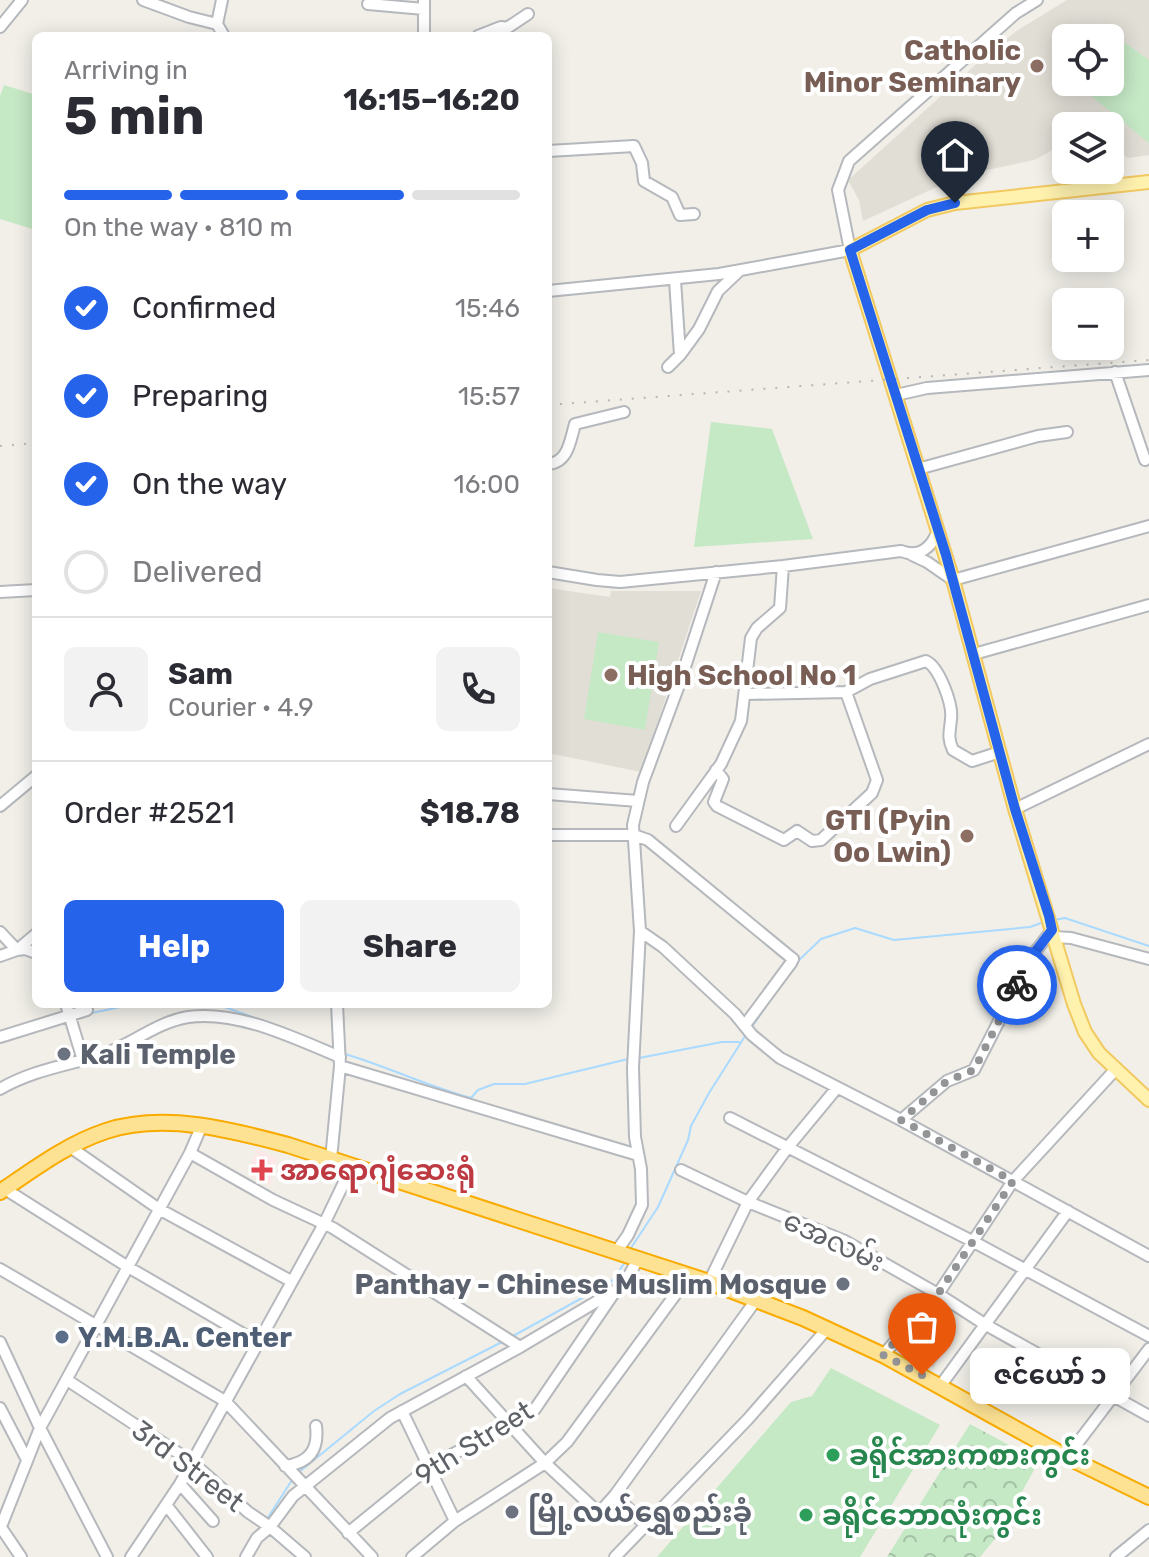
<!DOCTYPE html>
<html lang="en">
<head>
<meta charset="utf-8">
<style>
  body { margin:0; font-family:Rubik,"Noto Sans Myanmar",sans-serif; background:#f2f2f3; color:#2b2b33; height:100vh; display:flex; flex-direction:column; font-size:30px; white-space:nowrap }
  * { box-sizing:border-box; margin:0 }
  p { font-size:26px; color:#7c7c81 }
  .icon { flex:none; width:44px; height:44px; fill:none; stroke:currentColor; stroke-width:2; stroke-linecap:round; stroke-linejoin:round }
  .map { position:relative; flex:1; overflow:hidden }
  .side { position:absolute; left:32px; top:32px; width:520px; height:976px; display:flex; flex-direction:column; background:#fff; border-radius:12px; box-shadow:0 4px 20px #0003 }
  .side>* { flex:none }
  .tools { position:absolute; left:1052px; top:24px; display:grid; gap:16px }
  .tools a { display:grid; place-items:center; width:72px; height:72px; border-radius:12px; background:#fff; box-shadow:0 4px 20px #0003; font-size:40px }
  .pin { position:absolute; display:grid; place-items:center; width:68px; height:68px; color:#fff; margin:-82px -34px; border-radius:50% 50% 50% 0; rotate:-45deg; box-shadow:0 0 8px #0007 }
  .pin .icon { rotate:45deg }
  .courier { position:absolute; display:grid; place-items:center; width:80px; height:80px; margin:-40px; border:6px solid #2563eb; border-radius:50%; background:#fff; color:#222; box-shadow:0 2px 10px #0007 }
  .bubble { position:absolute; height:56px; border-radius:12px; background:#fff; box-shadow:0 4px 20px #0003; font-size:26px; font-weight:700; line-height:56px; text-align:center }
  .head em { font-style:normal; font-weight:700 }
  .head div { display:flex; flex-direction:column-reverse }
  .head { display:flex; align-items:center; justify-content:space-between; height:136px; padding:0 32px }
  h1 { font-size:52px; font-weight:700; line-height:60px }
  .bar { display:grid; grid-template-columns:repeat(4,1fr); gap:12px 8px; align-content:center; height:96px; padding:0 32px }
  .bar i { height:10px; border-radius:6px; background:#e1e1e2 }
  .bar .active { background:#2563eb }
  .bar p { grid-column:span 4 }
  .line { display:flex; align-items:center; gap:20px; padding:0 32px; border-top:2px solid #e1e1e2 }
  .line div { flex:1 }
  .round { display:grid; place-items:center; flex:none; width:84px; height:84px; border-radius:12px; background:#f2f2f3 }
  ol { padding:0 32px; list-style:none }
  li { display:flex; align-items:center; gap:24px; height:88px }
  li p { margin-inline-start:auto }
  li .icon { padding:8px; border-radius:50%; background:#2563eb; color:#fff; stroke-width:4 }
  li:last-child { color:#7c7c81 }
  li i { width:44px; height:44px; border:4px solid #e1e1e2; border-radius:50% }
  .button { display:flex; gap:16px; margin-top:auto; padding:16px 32px }
  .button a { flex:1; height:92px; border-radius:12px; background:#2563eb; color:#fff; font-size:32px; font-weight:700; line-height:92px; text-align:center }
  .button a+a { background:#f2f2f3; color:#2b2b33 }
  .map>svg:first-child { display:block }
</style>
</head>
<body>
<div class="map">
<svg width="1149" height="1557" viewBox="0 0 1149 1557">
  <defs>
    <pattern id="park-crowns" width="20" height="18" patternUnits="userSpaceOnUse" patternTransform="scale(2)"><rect width="20" height="18" fill="#c5e8c5"/><path d="M2 6a3 3 0 1 1 6 0M12 15a3 3 0 1 1 6 0" fill="none" stroke="#a3c0a4"/></pattern>
  </defs>
  <rect width="100%" height="100%" fill="#f1efe8"/>
  <path fill="#e1ded6" fill-rule="evenodd" d="M1067 0H1149V155L1128 158 1110 146V126H1066V143L1034 160 963 175 863 221 859 200 848 180 992 50 1018 30ZM1066 38H1110V82H1066Z
    M548 588 610 597 611 591H701L641 772 548 753Z
    M939 1317 945 1320 943 1325 955 1332 933 1368 915 1357Z"/>
  <path fill="#fce8e6" d="M256 1149 278 1158 270 1186 248 1175Z"/>
  <path fill="url(#park-crowns)" d="M970 1424 1039 1461 998 1535 980 1557H887Z"/>
  <path fill="#c5e8c5" d="M1100 25 1149 60V143L1074 82H1110V38H1089Z
    M4 85 36 95V230L0 219V96Z
    M711 422 772 429 813 539 694 547Z
    M598 632 659 642 645 730 584 719Z
    M831 1368 940 1425 860 1557H657L791 1402 812 1396Z"/>
  <g fill="none" stroke-linecap="round" stroke-linejoin="round">
    <path stroke="#aadaff" stroke-width="2" d="M1054 920 1065 918 1149 946
      M797 962 821 939 855 928 894 940 1030 927 1044 922
      M216 1004 289 1030
      M92 1013 134 1004
      M751 1028 784 981
      M342 1053C386 1066 427 1086 471 1098L478 1090 494 1084H525L628 1059
      M639 1058 722 1042H739
      M629 1251 658 1207 688 1140 691 1126 709 1093 747 1033
      M513 1336 611 1282 626 1261
      M298 1473 374 1411 400 1394 504 1341
      M267 1519 294 1477"/>
    <defs>
      <path id="minor" d="M143 0 189 17 217 24
        M222 0 217 24 224 36
        M424 0V36
        M368 4 424 9
        M0 27 22 0
        M478 36 501 27 507 28 528 14
        M548 151 634 146 642 163 644 181 672 197 680 215 694 214
        M675 280 680 355
        M548 291 719 274 850 250 838 190 849 161 1016 13 1037 0
        M668 367 680 355 699 329 718 291 738 272
        M1115 372 1145 460
        M896 395 927 388 1149 370
        M548 464C568 463 570 441 575 424L624 412
        M918 469 1038 436 1067 432
        M912 555 927 562 953 580 1149 526
        M548 572 597 580 620 582 783 566 901 551C919 558 932 548 938 530
        M0 592 36 590
        M974 654 1149 605
        M745 694 846 692 870 679 926 661C939 667 953 704 951 719 950 732 947 737 953 750L972 761 1000 752
        M716 770 723 779 714 802 717 806 784 840 797 831 812 841 821 840 872 793 877 780 846 692
        M548 794 638 801
        M0 806 36 776
        M1015 809 1149 744
        M676 826 721 764 741 721 751 638 757 628 780 608 783 566
        M548 835H634L648 840 788 955 793 959 791 963 745 1025
        M640 931 663 947 735 1014 752 1035 780 1058 901 1120 1149 1256
        M0 932 17 950 25 949 36 953
        M1054 937 1071 938 1149 959
        M0 956 17 950 36 934
        M66 1004 83 1060
        M0 1037 87 1010
        M340 1066 638 1155
        M0 1089C32 1070 69 1065 104 1054 132 1044 157 1022 188 1017 238 1010 294 1038 340 1057
        M730 1118 974 1242 1149 1336
        M901 1120 947 1081 974 1070 1032 956 1052 930
        M70 1147 159 1209 291 1281
        M190 1153 273 1200 333 1228 520 1347
        M331 1159 340 1066 337 1004
        M681 1170 748 1202 845 1241 938 1294 986 1325 1149 1416
        M5 1189 128 1267 257 1342
        M616 1252 628 1235 642 1205 641 1169 635 1137 633 1068 640 931 633 825 643 782 679 685 716 572
        M0 1269 225 1401 372 1557
        M709 1282 748 1202 788 1147 836 1089
        M0 1342 40 1428 107 1557
        M883 1355 938 1294 1013 1181 1115 1070
        M466 1376 545 1463 599 1513 615 1495 756 1300
        M67 1380 192 1462 248 1512 270 1527 305 1557
        M941 1385 1068 1211
        M0 1408 26 1458
        M402 1411 455 1521
        M1067 1457 1149 1349
        M285 1466C309 1463 319 1450 316 1426
        M180 1484 213 1521
        M615 1495 646 1526
        M167 1506 207 1557
        M0 1526 21 1557
        M0 1529 40 1428 190 1153 202 1125
        M348 1533 428 1468 535 1409 616 1290 627 1279 638 1259
        M131 1557 180 1484 324 1224 352 1166
        M246 1557 257 1538 270 1527 293 1496 390 1418 520 1347 616 1290
        M412 1557 455 1521 545 1463 567 1442 689 1276
        M615 1557 748 1419 826 1330
        M1116 1557 1149 1530"/>
      <path id="major" d="M1149 182 955 203 927 210 850 250 953 580 1015 809 1074 1004 1085 1032 1099 1053 1149 1100"/>
      <path id="highway" d="M0 1192C34 1169 67 1144 106 1131 164 1112 232 1130 288 1145L709 1282 803 1318 883 1355 1067 1457 1149 1497"/>
    </defs>
    <use href="#minor" stroke="#b5b8bc" stroke-width="14"/>
    <use href="#major" stroke="#f2c960" stroke-width="16"/>
    <use href="#highway" stroke="#f9ab00" stroke-width="18"/>
    <use href="#minor" stroke="#fff" stroke-width="10"/>
    <use href="#major" stroke="#fff2af" stroke-width="12"/>
    <use href="#highway" stroke="#fde293" stroke-width="14"/>
    <path stroke="#b6b7b8" stroke-width="2" stroke-dasharray="2 10" stroke-linecap="butt" d="M548 405 1149 360
      M0 446 36 443"/>
  </g>
  <g fill="none" stroke-linecap="round" stroke-linejoin="round">
    <path stroke="#929495" stroke-width="8" stroke-dasharray="0 14.4" d="M922 1375 883 1355 938 1294 1013 1181 901 1120 947 1081 974 1070 1017 985"/>
    <path stroke="#2563eb" stroke-width="10" d="M955 203 927 210 850 250 946 555 1015 809 1049 916 1052 930 1032 956 1017 985"/>
  </g>
  <g fill="#8d6e63" stroke="#fff" stroke-width="3">
    <circle cx="1037" cy="66" r="8"/>
    <circle cx="611" cy="675" r="8"/>
    <circle cx="967" cy="836" r="8"/>
  </g>
  <g fill="#6b7280" stroke="#fff" stroke-width="3">
    <circle cx="64" cy="1054" r="8"/>
    <circle cx="843" cy="1284" r="8"/>
    <circle cx="512" cy="1512" r="8"/>
  </g>
  <path fill="#e0444e" stroke="#fff" stroke-width="3" d="M258 1158h8v8h8v8h-8v8h-8v-8h-8v-8h8z"/>
  <circle fill="#5c6f8a" stroke="#fff" stroke-width="3" cx="62" cy="1337" r="8"/>
  <g fill="#2e9e5b" stroke="#fff" stroke-width="3">
    <circle cx="833" cy="1455" r="8"/>
    <circle cx="806" cy="1515" r="8"/>
  </g>
  <g text-anchor="middle" dominant-baseline="central" stroke-width="8" stroke-linejoin="round" paint-order="stroke">
    <g font-size="28" font-weight="bold" fill="#785e54" stroke="#fff" text-anchor="end">
      <text x="1021" y="50">Catholic<tspan x="1021" dy="32">Minor Seminary</tspan></text>
      <text x="627" y="675" text-anchor="start">High School No 1</text>
      <text x="951" y="820">GTI (Pyin<tspan x="951" dy="32">Oo Lwin)</tspan></text>
    </g>
    <g font-size="28" font-weight="bold" fill="#5b616d" stroke="#fff" text-anchor="start">
      <text x="80" y="1054">Kali Temple</text>
      <text x="827" y="1284" text-anchor="end">Panthay - Chinese Muslim Mosque</text>
      <text x="528" y="1512">မြို့လယ်ရွှေစည်းခုံ</text>
    </g>
    <g font-size="28" font-weight="bold" fill="#be3a42" stroke="#fff" text-anchor="start">
      <text x="280" y="1170">အာရောဂျံဆေးရုံ</text>
    </g>
    <g font-size="28" fill="#5f6368" stroke="#fff">
      <text transform="translate(834 1241) rotate(25)">အေလမ်း</text>
      <text transform="translate(474 1443) rotate(-32)">9th Street</text>
      <text transform="translate(188 1466) rotate(37)">3rd Street</text>
    </g>
    <g font-size="28" font-weight="bold" fill="#4e5e75" stroke="#fff" text-anchor="start">
      <text x="78" y="1337">Y.M.B.A. Center</text>
    </g>
    <g font-size="28" font-weight="bold" fill="#27864d" stroke="#fff" text-anchor="start">
      <text x="849" y="1455">ခရိုင်အားကစားကွင်း</text>
      <text x="822" y="1515">ခရိုင်ဘောလုံးကွင်း</text>
    </g>
  </g>
</svg>
<div class="tools">
<a><svg class="icon" aria-label="locate" viewBox="0 0 24 24"><circle cx="12" cy="12" r="6"/><path d="M12 2v4M12 18v4M2 12h4M18 12h4"/></svg></a>
<a><svg class="icon" aria-label="layers" viewBox="0 0 24 24"><path d="M12 4l9 5-9 5-9-5zM3 14l9 5 9-5"/></svg></a>
<a>+</a>
<a>−</a>
</div>
<div class="pin" style="left:922px;top:1375px;background:#ea580c"><svg class="icon" aria-label="bag" viewBox="0 0 24 24"><path d="M5 8h14l-1 12H6zM9 8a3 3 0 0 1 6 0"/></svg></div>
<div class="pin" style="left:955px;top:203px;background:#1f2937"><svg class="icon" aria-label="home" viewBox="0 0 24 24"><path d="M3 11l9-7 9 7M6 9v11h12V9"/></svg></div>
<div class="courier" style="left:1017px;top:985px"><svg class="icon" aria-label="bike" viewBox="0 0 24 24"><circle cx="6" cy="16" r="4"/><circle cx="18" cy="16" r="4"/><path d="M6 16l4-8h5l3 8M10 8l3 8H6M13 5h3"/></svg></div>
<div class="bubble" style="left:970px;top:1348px;width:160px">ဇင်ယော် ၁</div>
<section class="side">
<div class="head"><div><h1>5 min</h1><p>Arriving in</p></div><em>16:15–16:20</em></div>
<div class="bar"><i class="active"></i><i class="active"></i><i class="active"></i><i></i><p>On the way · 810 m</p></div>
<ol>
<li><svg class="icon" aria-label="check" viewBox="0 0 24 24"><path d="M5 12l5 5 9-10"/></svg>Confirmed<p>15:46</p></li>
<li><svg class="icon" aria-label="check" viewBox="0 0 24 24"><path d="M5 12l5 5 9-10"/></svg>Preparing<p>15:57</p></li>
<li><svg class="icon" aria-label="check" viewBox="0 0 24 24"><path d="M5 12l5 5 9-10"/></svg>On the way<p>16:00</p></li>
<li><i></i>Delivered</li>
</ol>
<div class="line" style="height:144px"><a class="round"><svg class="icon" aria-label="person" viewBox="0 0 24 24"><circle cx="12" cy="8" r="4"/><path d="M4 21q1-7 8-7t8 7"/></svg></a><div><b>Sam</b><p>Courier · 4.9</p></div><a class="round"><svg class="icon" aria-label="phone" viewBox="0 0 24 24"><path d="M5 4h4l2 5-3 2q2 4 5 5l2-3 5 2v4C11 20 4 13 5 4z"/></svg></a></div>
<div class="line" style="height:104px"><div>Order #2521</div><b>$18.78</b></div>
<div class="button"><a>Help</a><a>Share</a></div>
</section>
</div>
</body>
</html>
